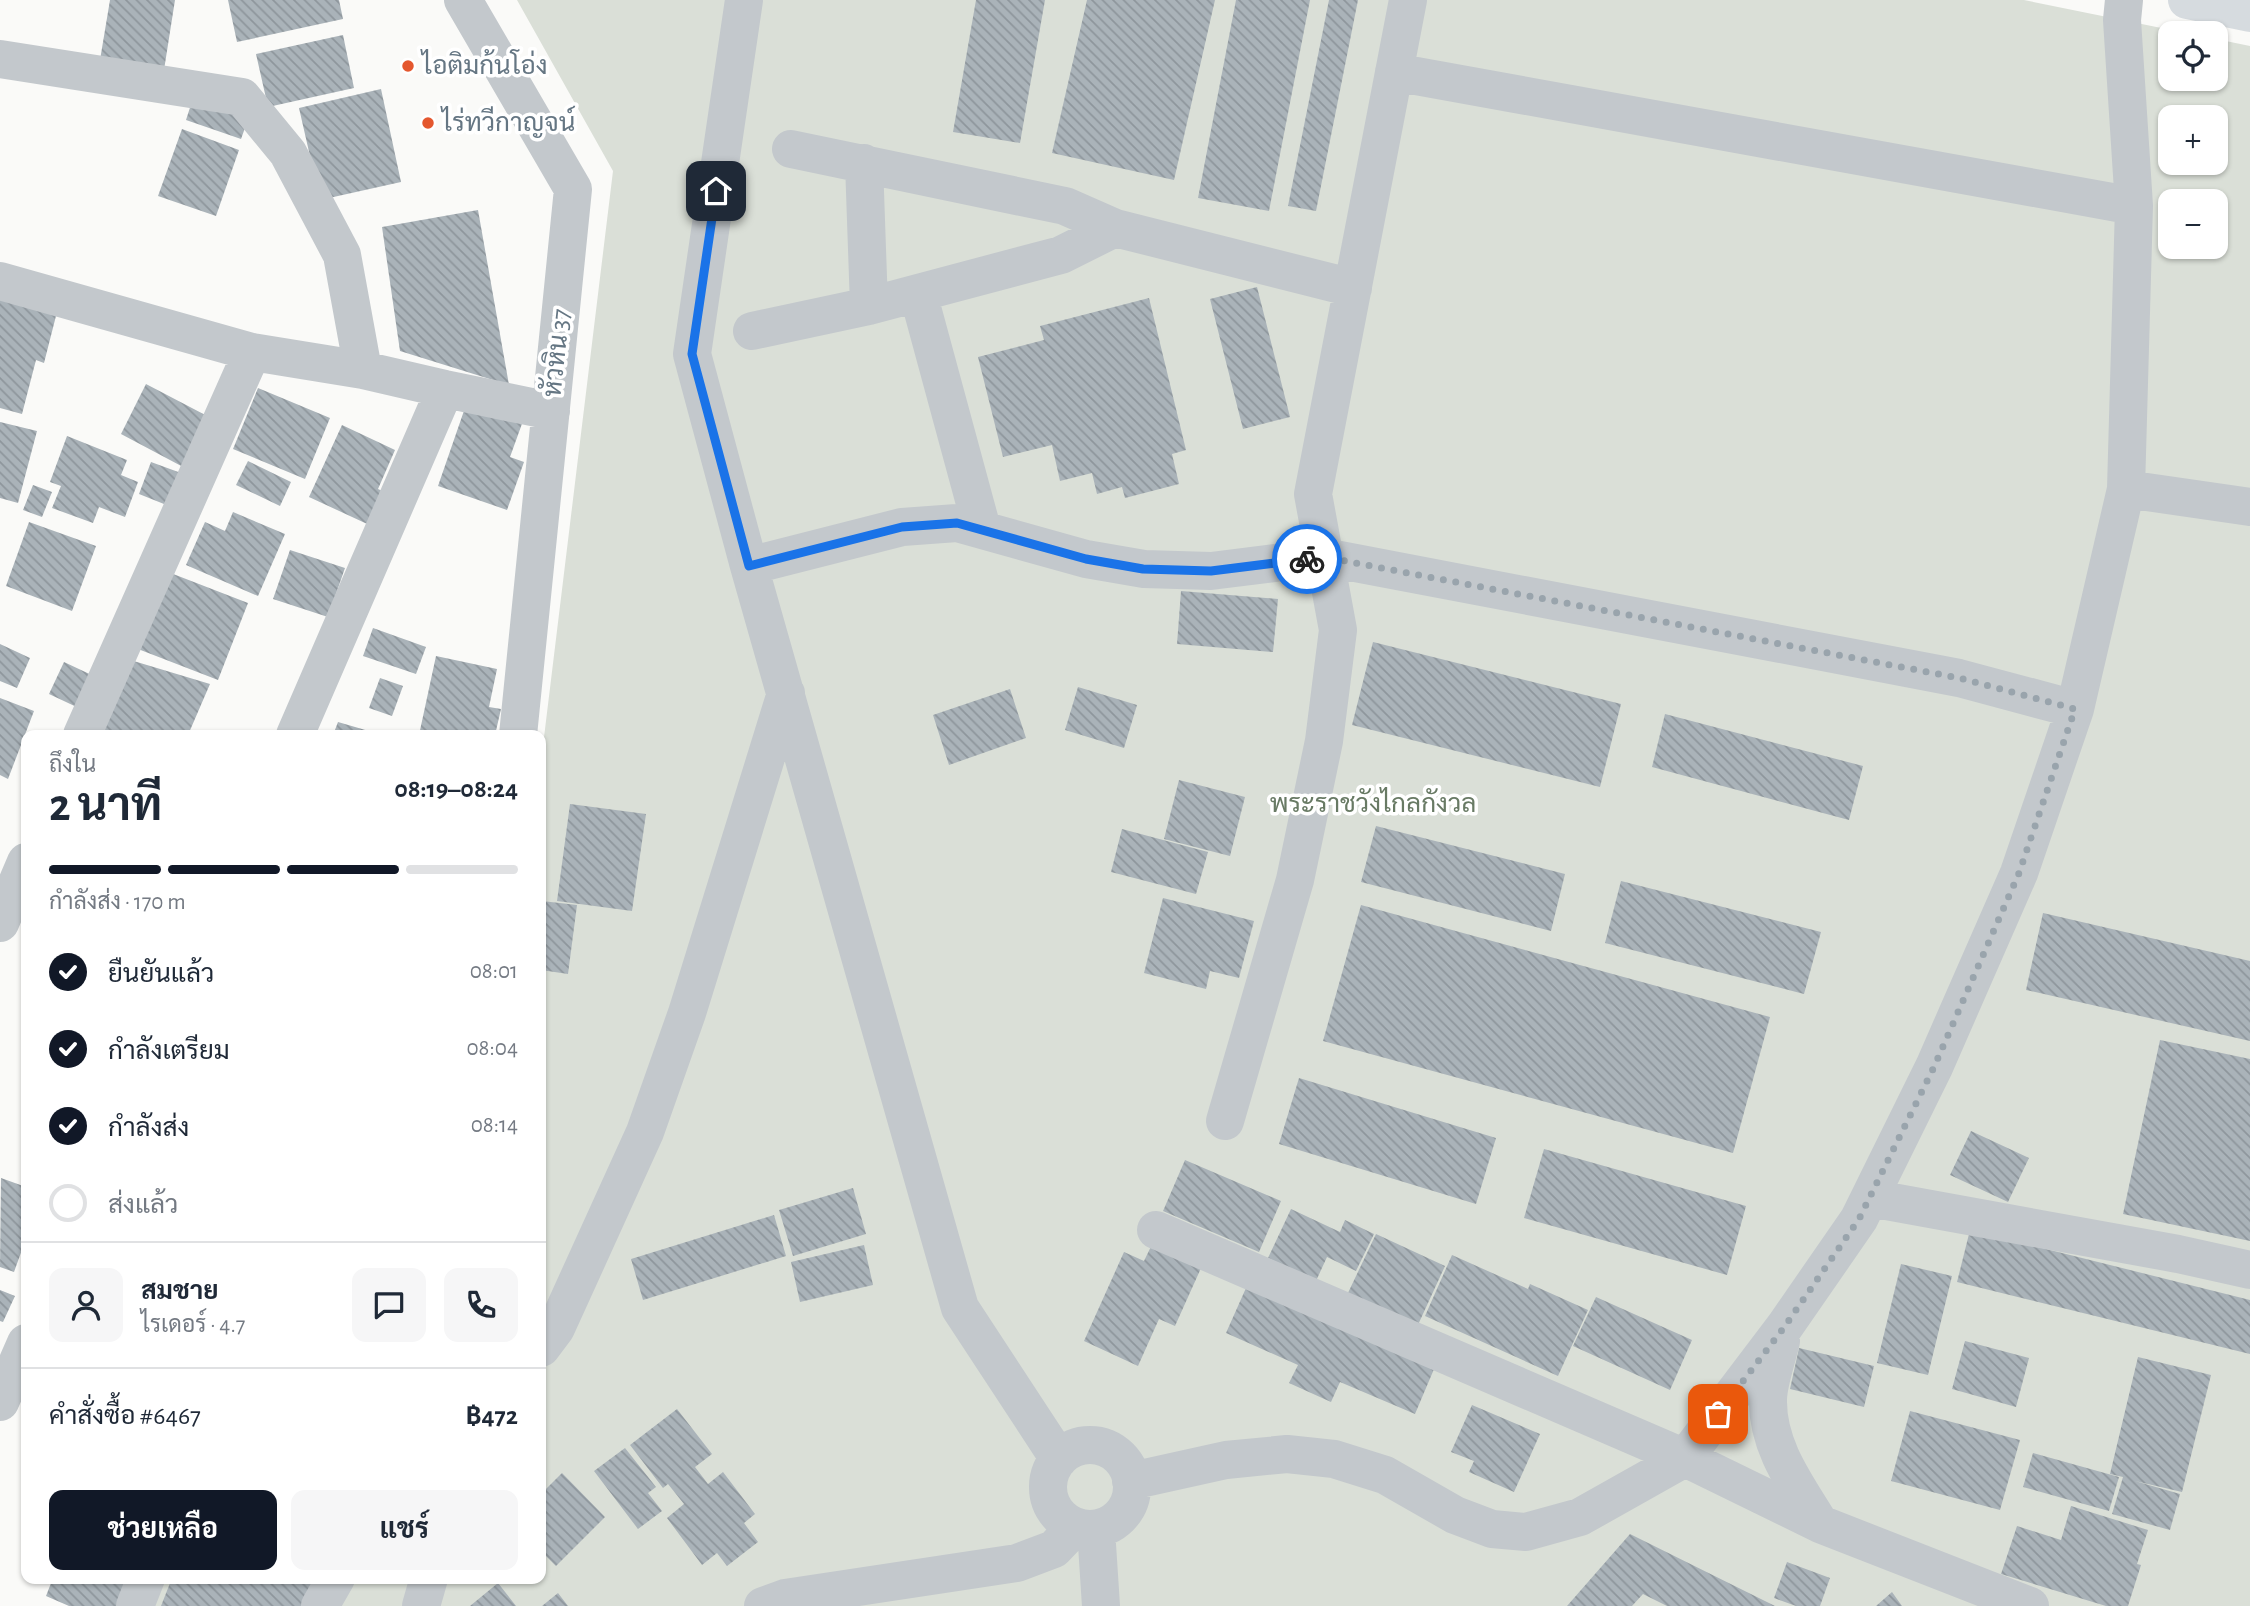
<!DOCTYPE html>
<html lang="th">
<head>
<meta charset="utf-8">
<style>
  body { margin:0; font-family:"Alegreya Sans",Sarabun,sans-serif; background:#f6f6f7; color:#1f2937; height:100vh; display:flex; flex-direction:column; font-size:26px; white-space:nowrap }
  * { box-sizing:border-box; margin:0 }
  p { font-size:23px; color:#747a83 }
  .icon { flex:none; width:38px; height:38px; fill:none; stroke:currentColor; stroke-width:2; stroke-linecap:round; stroke-linejoin:round }
  .map { position:relative; flex:1; overflow:hidden }
  .side { position:absolute; left:21px; top:730px; width:525px; height:854px; display:flex; flex-direction:column; background:#fff; border-radius:14px; box-shadow:0 2px 5px #0004 }
  .side>* { flex:none }
  .buttons { position:absolute; left:2158px; top:21px; display:grid; gap:14px }
  .buttons a { display:grid; place-items:center; width:70px; height:70px; border-radius:14px; background:#fff; box-shadow:0 2px 5px #0004; font-size:35px }
  .pin { position:absolute; display:grid; place-items:center; width:60px; height:60px; color:#fff; margin:-30px; border-radius:14px; box-shadow:0 4px 10px #0006 }
  .courier { position:absolute; display:grid; place-items:center; width:70px; height:70px; margin:-35px; border:5px solid #1a73e8; border-radius:50%; background:#fff; color:#222; box-shadow:0 2px 9px #0007 }
  .headline em { font-style:normal; font-weight:700 }
  .headline div { display:flex; flex-direction:column-reverse }
  .headline { display:flex; align-items:center; justify-content:space-between; height:119px; padding:0 28px }
  h1 { font-size:46px; font-weight:700; line-height:52px }
  .bar { display:grid; grid-template-columns:repeat(4,1fr); gap:10px 7px; align-content:center; height:84px; padding:0 28px }
  .bar i { height:9px; border-radius:5px; background:#e0e1e3 }
  .bar .current { background:#111827 }
  .bar p { grid-column:span 4 }
  .line { display:flex; align-items:center; gap:18px; padding:0 28px; border-top:2px solid #e0e1e3 }
  .line div { flex:1 }
  .round { display:grid; place-items:center; flex:none; width:74px; height:74px; border-radius:14px; background:#f6f6f7 }
  ol { padding:0 28px; list-style:none }
  li { display:flex; align-items:center; gap:21px; height:77px }
  li p { margin-inline-start:auto }
  li .icon { padding:7px; border-radius:50%; background:#111827; color:#fff; stroke-width:4 }
  li:last-child { color:#747a83 }
  li i { width:38px; height:38px; border:4px solid #e0e1e3; border-radius:50% }
  .cta { display:flex; gap:14px; margin-top:auto; padding:14px 28px }
  .cta a { flex:1; height:80px; border-radius:14px; background:#111827; color:#fff; font-size:28px; font-weight:700; line-height:80px; text-align:center }
  .cta a+a { background:#f6f6f7; color:#1f2937 }
  .map>svg:first-child { display:block }
</style>
</head>
<body>
<div class="map">
<svg width="2250" height="1606" viewBox="0 0 2250 1606">
  <defs>
    <pattern id="building-back-hatch" width="6" height="6" patternUnits="userSpaceOnUse" patternTransform="scale(1.75)"><rect width="6" height="6" fill="#aab3b9"/><path d="M-1 5l2 2M0 0l6 6M5-1l2 2" fill="none" stroke="#8e969c"/></pattern>
  </defs>
  <rect width="100%" height="100%" fill="#fafaf8"/>
  <path fill="#dadfd7" fill-rule="evenodd" d="M517 0H2024L2186 33H2170V79H2216V39L2250 46V1606H149L160 1579 541 1578V762L613 171ZM2170 117H2216V163H2170ZM2170 201H2216V247H2170Z"/>
  <path fill="url(#building-back-hatch)" d="M110 0H175L164 70 100 60Z
    M228 0H339L343 19 237 42Z
    M976 0H1045L1020 143 953 132Z
    M1087 0H1215L1174 180 1052 153Z
    M1236 0H1310L1269 211 1198 198Z
    M1329 0H1358L1316 211 1288 206Z
    M343 35 354 88 268 107 256 54Z
    M381 89 401 182 320 200 299 108Z
    M194 95 250 114 241 139 186 120Z
    M182 129 239 150 216 216 158 196Z
    M478 210 509 385 400 351 382 227Z
    M1257 287 1290 417 1243 429 1210 299Z
    M0 297 57 312 44 363 36 360 22 414 0 408Z
    M1149 298 1186 450 1172 454 1179 484 1125 498 1122 487 1097 494 1092 473 1060 481 1052 445 1003 457 978 357 1044 340 1040 326Z
    M146 384 211 418 185 468 121 434Z
    M258 388 330 418 305 479 233 449Z
    M467 402 523 421 510 457 524 462 507 510 438 486Z
    M0 422 37 431 18 503 0 498Z
    M342 425 395 450 378 489 393 496 378 529 309 497Z
    M67 436 127 460 121 475 138 482 125 517 99 507 93 523 52 508 61 486 50 482Z
    M248 461 291 482 280 506 236 485Z
    M151 462 181 473 169 506 139 494Z
    M33 485 52 492 42 517 23 510Z
    M233 512 285 534 258 596 186 565 205 522 225 531Z
    M29 522 96 546 72 611 6 586Z
    M290 550 345 568 328 617 273 599Z
    M168 572 248 603 218 680 138 649Z
    M1181 591 1278 599 1273 652 1177 644Z
    M373 628 426 647 416 674 363 656Z
    M1373 642 1621 704 1600 787 1352 725Z
    M0 644 30 658 17 688 0 681Z
    M436 656 497 669 489 707 501 709 495 735H419Z
    M127 659 210 684 188 735H93Z
    M64 662 98 678 83 710 49 694Z
    M380 678 403 686 392 716 369 708Z
    M1078 687 1137 705 1124 748 1065 730Z
    M1010 689 1026 738 949 765 933 715Z
    M0 698 34 711 8 779 0 775Z
    M1665 714 1863 766 1849 820 1652 767Z
    M338 722 379 734V735H333Z
    M1179 780 1245 797 1230 856 1164 839Z
    M570 804 646 814 632 911 557 901Z
    M1376 826 1565 874 1551 931 1361 882Z
    M1122 829 1208 852 1196 894 1111 872Z
    M1621 881 1821 932 1804 994 1605 943Z
    M1163 898 1254 921 1239 978 1210 971 1206 989 1144 973Z
    M542 901 577 905 568 974 541 970Z
    M1361 905 1770 1017 1733 1153 1323 1041Z
    M2043 913 2250 961V1041L2026 990Z
    M2160 1040 2250 1059V1241L2123 1214Z
    M1299 1078 1496 1138 1476 1204 1279 1144Z
    M1971 1131 2029 1158 2008 1202 1950 1175Z
    M1544 1149 1746 1206 1727 1275 1524 1218Z
    M1185 1160 1281 1201 1259 1252 1163 1211Z
    M1 1178 26 1187V1248L23 1247 14 1272 0 1267Z
    M853 1188 866 1234 793 1256 779 1210Z
    M1291 1209 1340 1232 1345 1220 1374 1234 1356 1271 1327 1257 1316 1281 1268 1258Z
    M774 1215 786 1256 643 1300 631 1259Z
    M1970 1230 2250 1300V1354L1957 1282Z
    M1157 1234 1206 1257 1175 1326 1159 1319 1138 1366 1084 1341 1124 1252 1144 1261Z
    M1376 1234 1445 1266 1417 1327 1347 1295Z
    M864 1245 873 1285 800 1302 791 1262Z
    M1452 1255 1528 1289 1530 1284 1588 1310 1558 1376 1425 1316Z
    M1901 1264 1952 1276 1928 1375 1877 1363Z
    M1250 1279 1437 1362 1415 1414 1340 1382 1331 1402 1289 1383 1298 1365 1226 1333Z
    M0 1290 15 1296 3 1322 0 1321Z
    M1596 1297 1692 1340 1670 1390 1573 1346Z
    M1965 1341 2029 1358 2016 1407 1952 1389Z
    M1799 1348 1874 1366 1864 1407 1790 1389Z
    M2138 1357 2211 1375 2182 1492 2135 1481 2180 1494 2170 1530 2112 1514 2123 1477 2110 1474Z
    M1472 1405 1540 1434 1514 1492 1469 1472 1474 1461 1451 1452Z
    M677 1409 712 1454 695 1467 708 1484 723 1472 755 1514 744 1523 758 1542 727 1566 717 1553 702 1565 667 1518 684 1504 668 1484 663 1488 630 1445Z
    M1910 1411 2020 1440 2000 1510 1891 1481Z
    M625 1448 656 1487 648 1493 662 1511 638 1529 594 1471Z
    M2033 1453 2119 1477 2109 1511 2023 1487Z
    M562 1473 605 1517 556 1566 541 1551V1494Z
    M2071 1506 2148 1530 2137 1564 2141 1565 2128 1606H2106L2001 1574 2017 1526 2061 1540Z
    M1630 1534 1775 1606H1667L1643 1594 1632 1606H1567Z
    M1787 1562 1830 1578 1820 1606H1796L1774 1598Z
    M53 1578H136L125 1606H69L46 1596Z
    M172 1578H316L305 1606H161Z
    M498 1583 516 1606H470Z
    M1892 1592 1902 1606H1876Z
    M558 1593 568 1606H542Z"/>
  <g fill="none" stroke-linecap="round" stroke-linejoin="round">
    <path stroke="#c3c8cc" stroke-width="38" d="M463 0 573 189 518 735
      M744 0 692 354 749 566 960 1308 1059 1459
      M0 59 242 97 288 153 342 255 363 370
      M1394 72 2134 206
      M791 149 1065 206 1115 228 1353 288
      M864 163 869 306
      M0 281 252 352 363 370 445 389 551 411
      M918 293 982 529
      M752 331 869 306 1061 255 1115 228
      M2126 489 2250 507
      M749 566 902 527 957 523 1086 559 1144 569 1211 571 1324 557 1959 678 2075 709
      M82 735 252 352
      M295 735 445 389
      M0 923 26 862
      M1225 1121 1295 880 1324 741 1338 630 1313 494 1408 0
      M1870 1198 2178 1254 2250 1270
      M1156 1230 1685 1458 1820 1524 2030 1606
      M1781 1341C1777 1359 1768 1383 1768 1400 1767 1447 1797 1486 1820 1524
      M541 1348 556 1328 645 1132 687 1013 786 693
      M0 1402 26 1343
      M1048 1487a42 42 0 1 1 84 0a42 42 0 1 1-84 0Z
      M1131 1481 1226 1460 1287 1454 1334 1459 1385 1475 1455 1515 1492 1529 1526 1532 1580 1517 1685 1458 1785 1326 1859 1219 1934 1067 2019 873 2075 709 2126 489 2134 206 2122 20 2124 0
      M1096 1529 1101 1606
      M135 1606 146 1578
      M320 1606 336 1578
      M421 1606 429 1578
      M763 1606 785 1598 1017 1563 1054 1549 1075 1527"/>
    <path stroke="#d6dbdf" stroke-width="38" d="M2187 0 2250 13"/>
  </g>
  <g fill="none" stroke-linecap="round" stroke-linejoin="round">
    <path stroke="#99a4ac" stroke-width="7" stroke-dasharray="0 12.6" d="M1307 559 1324 557 1959 678 2075 709 2019 873 1934 1067 1859 1219 1785 1326 1718 1414"/>
    <path stroke="#1a73e8" stroke-width="9" d="M716 191 692 354 749 566 902 527 957 523 1086 559 1143 569 1211 571 1307 559"/>
  </g>
  <g fill="#e4572e" stroke="#fff" stroke-width="2.5">
    <circle cx="408" cy="66" r="7"/>
    <circle cx="428" cy="123" r="7"/>
  </g>
  <g text-anchor="middle" dominant-baseline="central" stroke-width="7" stroke-linejoin="round" paint-order="stroke">
    <g font-size="26" fill="#657683" stroke="#fff" text-anchor="start">
      <text x="422" y="66">ไอติมก้นโอ่ง</text>
      <text x="442" y="123">ไร่ทวีกาญจน์</text>
    </g>
    <g font-size="26" fill="#657683" stroke="#fff">
      <text transform="translate(557 353) rotate(-84)">หัวหิน 37</text>
    </g>
    <g font-size="26" fill="#687a64" stroke="#fff">
      <text x="1373" y="804">พระราชวังไกลกังวล</text>
    </g>
  </g>
</svg>
<div class="buttons">
<a><svg class="icon" aria-label="locate" viewBox="0 0 24 24"><circle cx="12" cy="12" r="6"/><path d="M12 2v4M12 18v4M2 12h4M18 12h4"/></svg></a>
<a>+</a>
<a>−</a>
</div>
<div class="pin" style="left:1718px;top:1414px;background:#ea580c"><svg class="icon" aria-label="bag" viewBox="0 0 24 24"><path d="M5 8h14l-1 12H6zM9 8a3 3 0 0 1 6 0"/></svg></div>
<div class="pin" style="left:716px;top:191px;background:#1f2937"><svg class="icon" aria-label="home" viewBox="0 0 24 24"><path d="M3 11l9-7 9 7M6 9v11h12V9"/></svg></div>
<div class="courier" style="left:1307px;top:559px"><svg class="icon" aria-label="bike" viewBox="0 0 24 24"><circle cx="6" cy="16" r="4"/><circle cx="18" cy="16" r="4"/><path d="M6 16l4-8h5l3 8M10 8l3 8H6M13 5h3"/></svg></div>
<section class="side">
<div class="headline"><div><h1>2 นาที</h1><p>ถึงใน</p></div><em>08:19–08:24</em></div>
<div class="bar"><i class="current"></i><i class="current"></i><i class="current"></i><i></i><p>กำลังส่ง · 170 m</p></div>
<ol>
<li><svg class="icon" aria-label="check" viewBox="0 0 24 24"><path d="M5 12l5 5 9-10"/></svg>ยืนยันแล้ว<p>08:01</p></li>
<li><svg class="icon" aria-label="check" viewBox="0 0 24 24"><path d="M5 12l5 5 9-10"/></svg>กำลังเตรียม<p>08:04</p></li>
<li><svg class="icon" aria-label="check" viewBox="0 0 24 24"><path d="M5 12l5 5 9-10"/></svg>กำลังส่ง<p>08:14</p></li>
<li><i></i>ส่งแล้ว</li>
</ol>
<div class="line" style="height:126px"><a class="round"><svg class="icon" aria-label="person" viewBox="0 0 24 24"><circle cx="12" cy="8" r="4"/><path d="M4 21q1-7 8-7t8 7"/></svg></a><div><b>สมชาย</b><p>ไรเดอร์ · 4.7</p></div><a class="round"><svg class="icon" aria-label="chat" viewBox="0 0 24 24"><path d="M4 5h16v11H9l-5 4z"/></svg></a><a class="round"><svg class="icon" aria-label="phone" viewBox="0 0 24 24"><path d="M5 4h4l2 5-3 2q2 4 5 5l2-3 5 2v4C11 20 4 13 5 4z"/></svg></a></div>
<div class="line" style="height:91px"><div>คำสั่งซื้อ #6467</div><b>฿472</b></div>
<div class="cta"><a>ช่วยเหลือ</a><a>แชร์</a></div>
</section>
</div>
</body>
</html>
